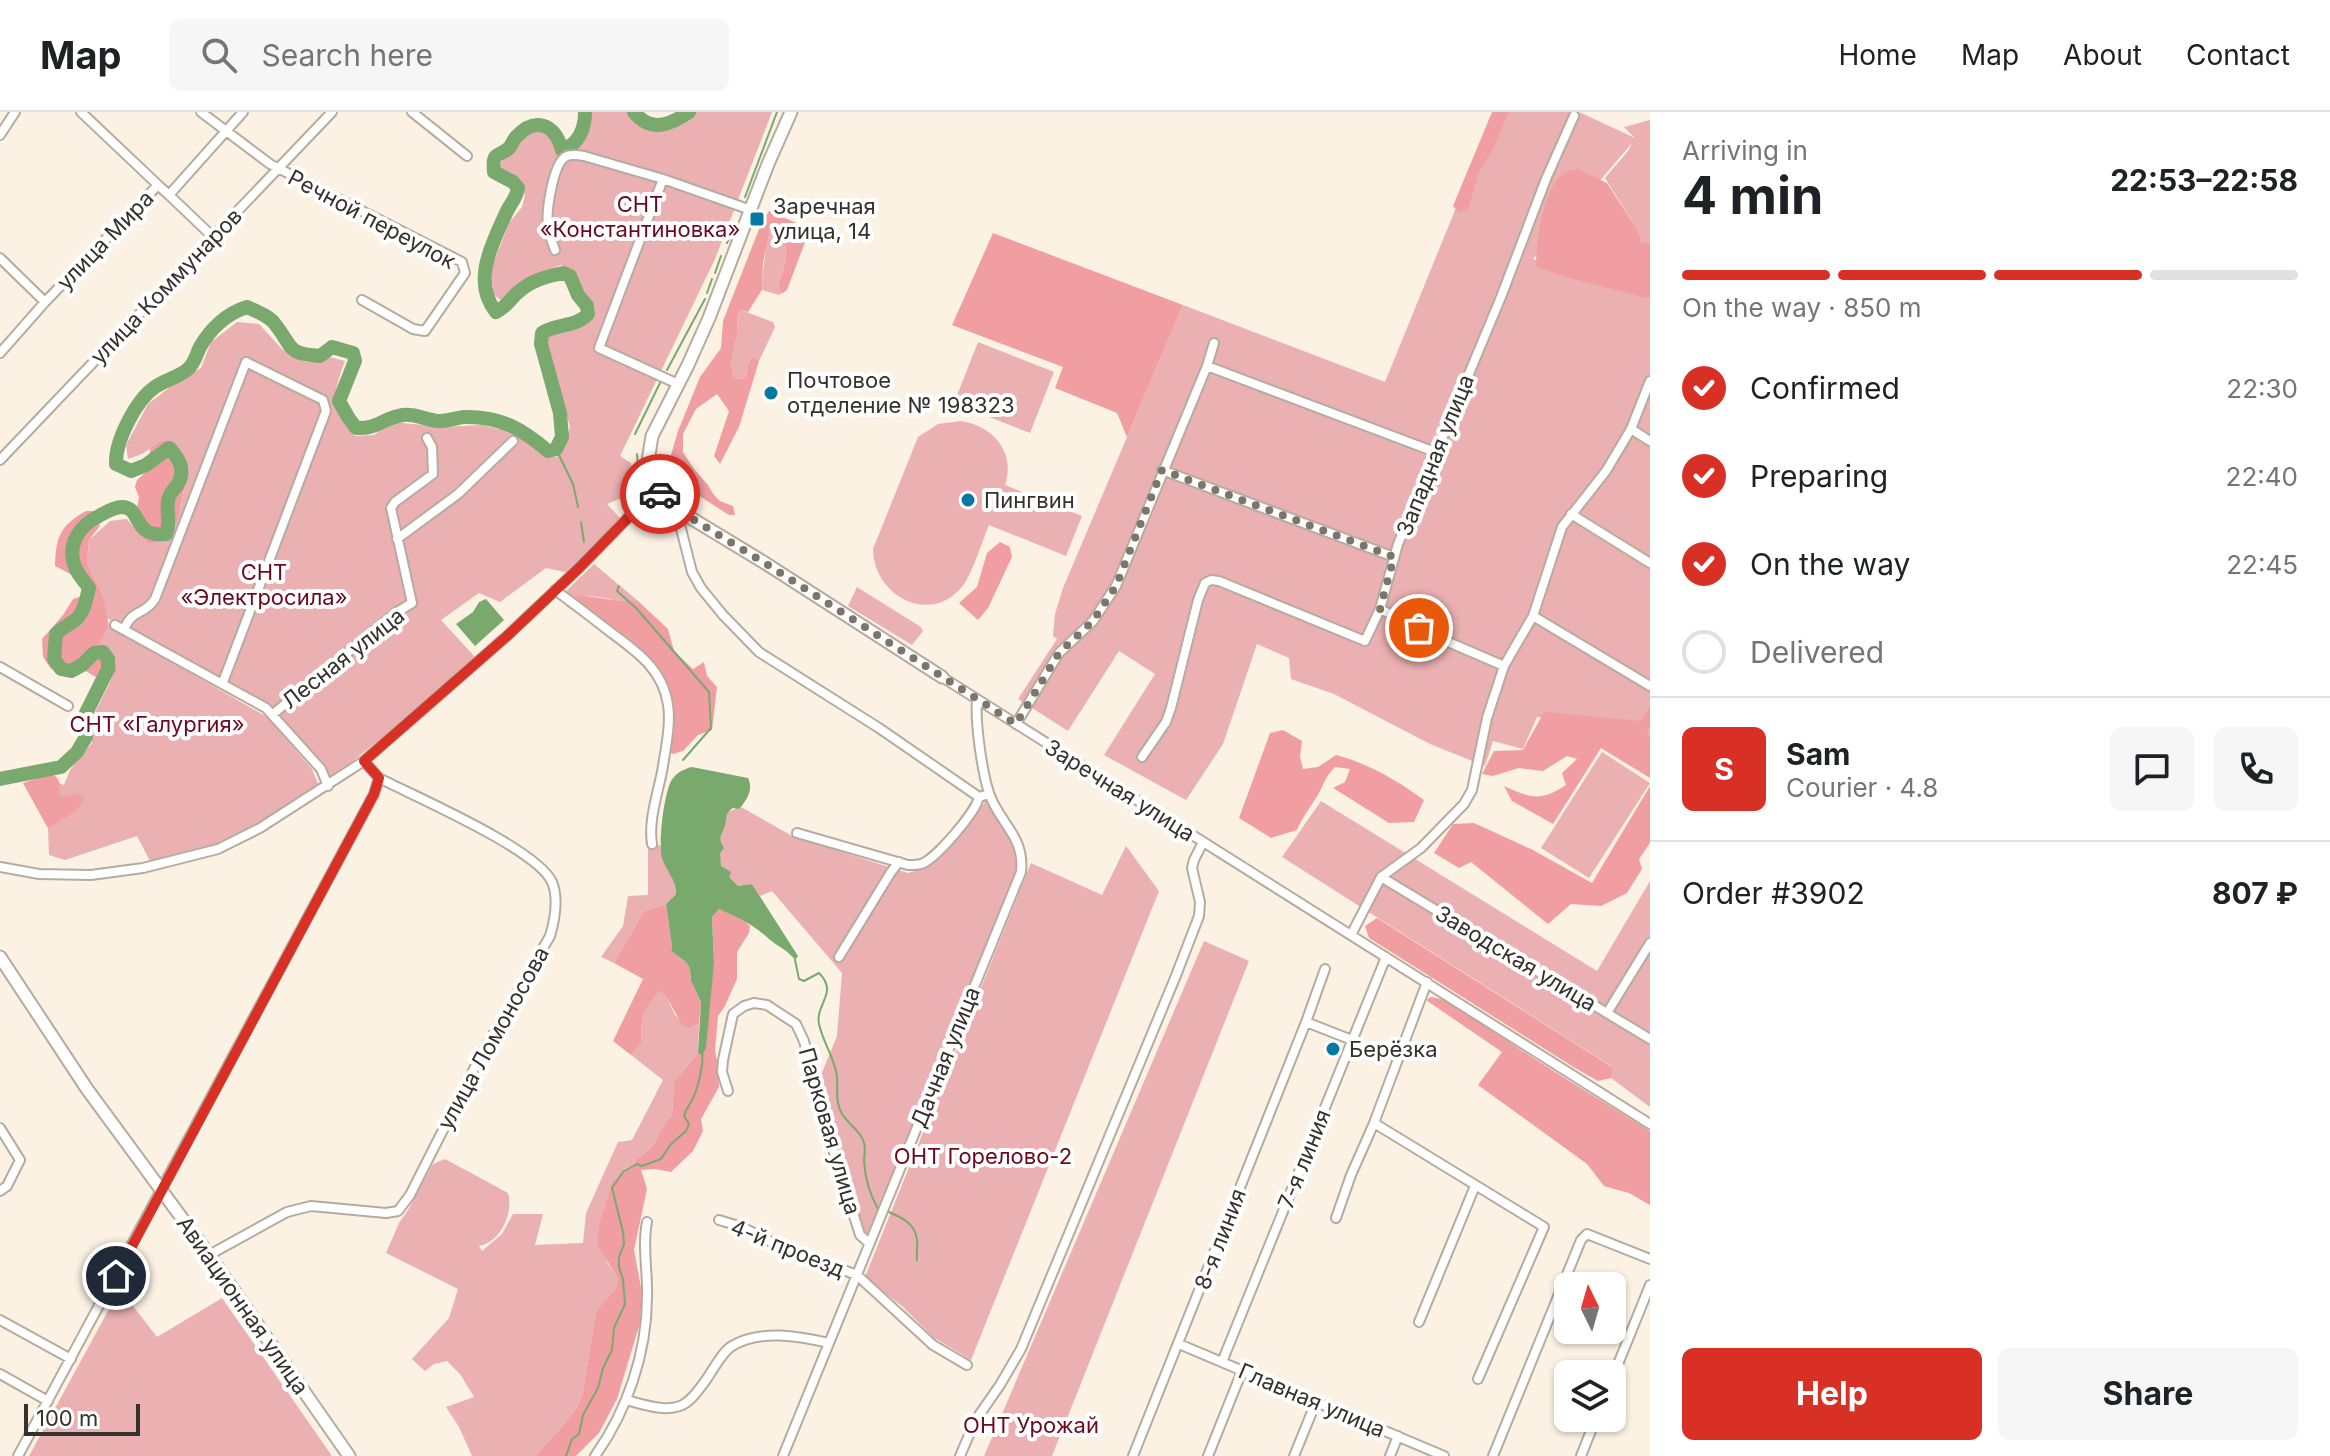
<!DOCTYPE html>
<html lang="en">
<head>
<meta charset="utf-8">
<style>
  body { margin:0; font-family:Inter,sans-serif; background:#f6f6f6; color:#202124; height:100vh; display:flex; flex-direction:column; font-size:30px; white-space:nowrap }
  * { box-sizing:border-box; margin:0 }
  p { font-size:26px; color:#757577 }
  .icon { flex:none; width:44px; height:44px; fill:none; stroke:currentColor; stroke-width:2; stroke-linecap:round; stroke-linejoin:round }
  .map { position:relative; flex:1; overflow:hidden }
  .panel { display:flex; flex-direction:column; background:#fff; width:680px }
  .panel>* { flex:none }
  .needle { width:52px; rotate:355deg }
  .fabs { position:absolute; left:1554px; top:1160px; display:grid; gap:16px }
  .fabs a { display:grid; place-items:center; width:72px; height:72px; border-radius:12px; background:#fff; box-shadow:0 2px 6px #0004; font-size:40px }
  .scale { position:absolute; left:24px; bottom:20px; width:116px; box-sizing:border-box; padding-left:8px; border:4px solid #35312c; border-top:0; font-size:22px; line-height:28px; white-space:nowrap; color:#35312c; -webkit-text-stroke:6px #fff; paint-order:stroke }
  .pin { position:absolute; display:grid; place-items:center; width:68px; height:68px; color:#fff; margin:-34px; border:4px solid #fff; border-radius:50%; box-shadow:0 2px 8px #0007 }
  .courier { position:absolute; display:grid; place-items:center; width:80px; height:80px; margin:-40px; border:6px solid #d93025; border-radius:50%; background:#fff; color:#222; box-shadow:0 2px 10px #0007 }
  .headline em { font-style:normal; font-weight:700 }
  .headline div { display:flex; flex-direction:column-reverse }
  .headline { display:flex; align-items:center; justify-content:space-between; height:136px; padding:0 32px }
  h1 { font-size:52px; font-weight:700; line-height:60px }
  .bar { display:grid; grid-template-columns:repeat(4,1fr); gap:12px 8px; align-content:center; height:96px; padding:0 32px }
  .bar i { height:10px; border-radius:6px; background:#e0e0e0 }
  .bar .current { background:#d93025 }
  .bar p { grid-column:span 4 }
  .line { display:flex; align-items:center; gap:20px; padding:0 32px; border-top:2px solid #e0e0e0 }
  .line div { flex:1 }
  .round { display:grid; place-items:center; flex:none; width:84px; height:84px; border-radius:12px; background:#f6f6f6 }
  ol { padding:0 32px; list-style:none }
  li { display:flex; align-items:center; gap:24px; height:88px }
  li p { margin-inline-start:auto }
  li .icon { padding:8px; border-radius:50%; background:#d93025; color:#fff; stroke-width:4 }
  li:last-child { color:#757577 }
  li i { width:44px; height:44px; border:4px solid #e0e0e0; border-radius:50% }
  .button { display:flex; gap:16px; margin-top:auto; padding:16px 32px }
  .button a { flex:1; height:92px; border-radius:12px; background:#d93025; color:#fff; font-size:32px; font-weight:700; line-height:92px; text-align:center }
  .button a+a { background:#f6f6f6; color:#202124 }
  header { display:flex; align-items:center; gap:48px; box-sizing:border-box; height:112px; padding:0 40px; background:#fff; border-bottom:2px solid #e0e0e0 }
  header strong { font-size:38px }
  nav { display:flex; gap:44px; margin-inline-start:auto; font-size:28px }
  .search { width:560px; height:72px; background:#f6f6f6; display:flex; align-items:center; gap:20px; box-sizing:border-box; padding:0 28px; border-radius:12px; color:#757577; font-size:30px }
  main { display:flex; flex:1; min-height:0 }
  .map>svg:first-child { display:block }
</style>
</head>
<body>
<header>
<strong>Map</strong>
<div class="search"><svg class="icon" aria-label="search" viewBox="0 0 24 24"><circle cx="10" cy="10" r="6"/><path d="M15 15l6 6"/></svg>Search here</div>
<nav><a>Home</a><a>Map</a><a>About</a><a>Contact</a></nav>
</header>
<main>
<div class="map">
<svg width="1650" height="1344" viewBox="0 0 1650 1344">
  <rect width="100%" height="100%" fill="#fcf2e4"/>
  <path fill="#ebb0b1" d="M589 0H630L635 7 650 17 669 16 697 0H772L715 147 620 344 631 351 634 376 624 385 607 392 620 406 569 461 546 456 500 490 479 481 441 508 475 545 378 629 329 668 277 603 105 505 102 481 87 452 89 428 110 409 127 407 148 432 178 408 189 351 176 332 162 328 142 342 128 347 126 333 148 292 175 271 201 256 211 230 237 210 259 212 282 237 306 250 330 245 345 249C332 284 330 294 355 324L374 323 392 310 444 315 481 313 514 320 543 342 557 345 565 330 570 315 546 230 548 221 570 218 589 209 595 197 583 180 574 160 561 153 529 165 502 189 493 182 491 157 509 111 522 95 525 83 520 70 507 64 500 55C503 39 524 23 538 17L552 25 558 40C583 37 584 22 589 0Z
    M1495 0H1579L1635 26 1624 15 1650 8V131H1642L1638 119 1605 66 1628 39 1632 31 1533 147 1650 187V626L1632 615 1537 605 1523 637 1493 629 1485 654 1430 632 1334 582 1291 567 1289 546 1257 532 1223 632 1186 688 1104 643 1155 562 1119 539 1068 619 1018 587 1057 527 1053 524 1055 502 1063 476 1183 193 1385 270Z
    M777 112C790 132 787 151 778 172L781 181 779 183 762 178C763 157 765 138 770 118Z
    M741 198 773 210 775 215 759 249 754 244 748 251 746 266 734 267 731 253 738 218 737 204Z
    M978 230 1054 260 1030 321 954 291Z
    M961 309C993 314 1016 340 1005 373L1082 404 1066 444 989 413C982 429 972 464 961 476 928 514 873 482 873 437L918 325 938 312Z
    M594 452 637 488C618 494 592 478 573 486L566 479Z
    M857 475 921 515 923 519 912 533 848 494Z
    M109 514 267 605 312 657 319 674 257 714 216 733 151 751 137 724 65 748 49 743 48 716 23 671 49 667 64 673 70 658 92 631V606L116 558 98 534Z
    M1602 640 1650 671 1589 766 1541 736Z
    M987 688C1004 715 1020 731 1015 765L912 1013 869 1125 863 1119 819 968 837 924 842 861 772 779 760 784 752 772 738 774C732 769 724 761 721 753 716 740 722 712 727 700L741 695 794 725 908 761C945 752 964 716 987 688Z
    M1321 689 1597 859 1650 769V995L1611 966V954L1282 745Z
    M648 733H660C663 750 675 765 676 782L666 792 644 799 614 851 601 845 623 814 628 784 648 783Z
    M1126 734 1159 779 971 1248 933 1225 903 1195 865 1165 1031 751 1102 783Z
    M1204 829 1249 849 1052 1344H984Z
    M660 879 664 880 675 903 691 916 699 912 698 941 674 970 672 1003C656 1019 659 1035 636 1047L633 1055 612 1069 600 1108 607 1150 618 1167V1176L596 1199 583 1280 577 1295 565 1311 535 1344H472L459 1315 446 1295 474 1285 460 1262 447 1249 434 1252 425 1259 412 1247 449 1206 458 1177 386 1141 399 1111 408 1098 433 1052 445 1047 508 1081C514 1101 500 1131 479 1134L482 1139 502 1122 513 1102H543L535 1133 583 1131 586 1101 618 1030 632 1028 663 968 631 943 642 931C640 905 643 898 660 879Z
    M120 1177 157 1225 222 1186 332 1344H29Z"/>
  <path fill="#f09ea2" d="M1492 0H1509L1492 39 1479 59 1469 95 1465 99 1459 100 1453 94Z
    M1578 57 1607 71 1638 119 1642 131H1650V187L1559 163 1536 154C1536 131 1543 72 1566 60 1570 58 1574 58 1578 57Z
    M769 99 810 117 787 178 781 182 778 172C787 152 790 132 777 113L770 118 763 151 762 178 748 200 741 198 737 204 738 218 731 253 734 267 746 266 748 251 754 244 759 249 739 315 720 352 714 344 729 299 717 282 696 297 683 322V340L694 357 708 373 714 383 720 389 733 394 735 403H729L676 369 668 360V353L678 319 700 265 721 236 723 209 761 112Z
    M993 121 1183 193 1127 325 1117 301 1055 276 1063 255 952 213Z
    M162 328 176 331 189 351 178 408 165 428 148 432C127 408 135 412 139 385L135 375 137 368 150 356V336Z
    M86 399H93L100 414 89 428 87 452 102 481 109 514 98 534 112 540 117 558 110 569 106 571 84 558 77 563 51 557 43 545 42 527 63 503 73 487 82 484 83 476 74 464 55 454C56 426 59 414 86 399Z
    M1000 430 1010 435 1012 445 988 496 978 508 959 491 977 475 987 441Z
    M578 483C593 484 624 492 637 488L668 517 674 539 693 557 704 550 707 564 717 575 712 618 698 623 683 639 673 642 663 636C664 624 667 611 666 599 663 550 602 519 566 494L567 491Z
    M1650 594V613L1647 621 1650 626V666L1601 636 1553 712 1512 689 1504 674C1531 686 1540 690 1566 673L1562 661 1577 647 1567 644 1543 659 1519 656 1493 664 1482 662 1494 639 1523 638 1544 600 1640 609Z
    M1283 618 1302 629 1300 645 1303 657 1318 655 1336 643C1370 652 1396 668 1424 688L1414 710 1389 711 1333 676 1345 670 1350 657 1335 655C1328 662 1325 668 1321 677 1314 691 1303 703 1297 718L1271 726 1239 706 1270 621Z
    M50 662C62 665 59 673 60 684L68 685 75 681 84 684C82 699 61 708 48 716L23 671Z
    M1650 674V731L1639 747 1642 757 1627 781 1601 794 1571 792 1548 812 1471 750 1459 756 1434 741 1453 712 1474 711 1533 738 1592 771Z
    M666 792 672 834 671 839 686 850 690 857 691 869 701 890 699 912 691 916 683 914 664 881 660 879C643 898 640 905 642 931L631 943 613 929 643 867 614 851 644 799Z
    M719 797 743 807 750 814 749 821 737 840V867L725 894 718 904 715 939 718 953 719 975 701 1007 703 1019 693 1039 671 1060 655 1057 641 1058 647 1077 634 1138 642 1181 640 1211 617 1287 599 1321 576 1344H535L565 1311 577 1295 583 1280 596 1199 617 1176 618 1167 597 1132 600 1108 612 1069 633 1055 636 1047C660 1034 655 1020 672 1003L674 970 698 941 702 942 714 851 712 805Z
    M1377 806 1612 955 1611 966 1598 969 1575 956 1369 826 1365 814Z
    M1431 885C1458 888 1490 917 1512 932 1557 962 1604 990 1650 1019V1093L1629 1081 1604 1074 1587 1052 1478 973 1502 940 1426 888Z"/>
  <path fill="#7aa96e" d="M486 487 504 508 475 534 456 512 473 500 479 490Z
    M692 655 748 666C754 678 746 689 739 697L733 696C724 702 728 704 725 713 722 723 717 726 724 736L720 741 721 754 731 760 729 765 738 774 752 772 798 844 795 848C788 838 778 835 769 827 751 811 741 807 719 797L712 805 714 851 706 936 702 943 698 941 701 890 691 869 690 857 686 850 671 839 672 834 666 792 676 782C676 768 666 758 662 746 658 730 664 683 671 669 676 661 683 657 692 655Z"/>
  <g fill="none" stroke-linecap="round" stroke-linejoin="round">
    <path stroke="#7aa96e" stroke-width="2" d="M745 85 777 0
      M727 131 732 120
      M715 161 721 144
      M707 181 712 167
      M667 258 705 187
      M635 322 660 271
      M556 337 573 372 578 395
      M636 373 639 365 637 342
      M581 410 584 430
      M619 474 617 479 636 496 709 580 711 616 683 648
      M795 848 799 867 804 869 819 861C839 881 815 892 819 912 823 931 835 946 837 965 838 978 835 990 842 1002 848 1012 862 1020 864 1031 866 1038 864 1043 864 1049 865 1065 870 1083 878 1097
      M889 1100C902 1106 915 1111 917 1128 918 1135 916 1141 917 1148
      M566 1344 572 1327 579 1322 583 1303 598 1276 603 1256 612 1238 614 1216 625 1192 623 1168 619 1155V1145L624 1132 623 1120 612 1076 623 1060 637 1052 642 1054 661 1047 671 1032 686 1019 689 1012 684 1004C686 996 690 993 693 986 698 977 704 950 702 940"/>
    <path stroke="#7aa96e" stroke-width="14" d="M634 0C651 21 670 13 689 0
      M0 667 61 655 77 640 86 625V601L108 557V547L103 540 94 541 82 553 71 559 61 557 54 547 56 522C62 516 67 514 74 509 84 502 86 488 89 476 85 470 78 463 75 455 66 433 80 413 99 404 106 400 114 395 122 395 142 395 132 426 166 422 171 410 166 401 168 389 169 381 174 378 178 372 186 358 179 346 169 336L146 353 131 359 116 352C115 329 136 288 155 275 165 268 179 265 188 257 195 251 196 243 200 235 210 217 227 201 247 195 256 199 269 204 275 212 294 236 285 241 320 244L332 235 353 241 355 249 339 289 348 305 356 316C378 317 383 306 403 303 416 301 428 309 440 309 448 309 456 306 464 305 501 304 522 317 548 339L556 337 562 325 560 301 541 232 542 221C557 211 575 216 588 202L587 194 578 183 570 164 563 161C544 165 530 169 516 182 509 189 505 196 496 200 471 169 493 130 507 99 511 91 517 85 518 76L513 70 494 60C492 38 498 46 509 36 512 33 513 28 516 25 535 4 555 12 562 38 579 32 585 17 585 0"/>
    <defs>
      <path id="minor" d="M81 0 158 73
        M201 0 270 52 462 150 465 161 425 219 413 217 362 188
        M412 0 467 44
        M0 23 15 0
        M663 67 599 236 678 272
        M169 83 213 125
        M555 138C552 130 549 121 548 113 546 99 553 53 565 45 570 42 578 43 584 44L663 67 751 98
        M0 146 45 190
        M0 241 45 190 158 73 169 83 243 0
        M1207 254 1435 340
        M1631 317 1650 329
        M0 348 332 0
        M1162 358 1394 445
        M676 397 692 460 701 476 723 503 759 540 879 616 979 685 989 682
        M1571 402 1650 451
        M397 427 458 382 513 329
        M555 478C573 491 591 505 609 519 636 539 663 557 668 593 671 612 666 634 663 654 659 679 648 706 652 732
        M1380 497 1439 526 1504 554
        M1533 504 1650 574
        M115 513 266 596 321 657 328 674
        M124 517C134 495 143 505 155 487L246 250 323 288 326 299 223 570
        M0 555 68 594
        M942 565 1650 1012
        M273 602 397 500 412 491 391 396 395 390 433 362 432 335 427 326
        M1016 612 1059 541 1093 509 1116 474 1207 254 1214 231
        M1142 645 1166 610 1171 596 1198 488 1205 471 1211 468 1219 469 1365 529 1380 497 1398 432 1501 185 1546 67 1574 4
        M797 721 908 753C911 753 918 753 921 752 935 748 976 700 979 685
        M0 755 39 762 91 763 143 756 218 737 260 716 364 649 507 524 579 456 656 377
        M1381 765 1650 927
        M1351 823 1381 765 1421 736 1464 692 1472 678 1487 606 1504 554 1533 504 1562 415 1606 359 1631 317 1650 269
        M839 845 891 760 899 750
        M1607 901 1650 831
        M1306 910 1325 857
        M728 979 722 960 723 948 733 902 744 894 754 891 767 893 796 912 804 929 825 1012 860 1123 869 1131
        M1374 1011 1544 1115 1478 1267
        M0 1016 20 1048 7 1074 0 1079
        M1336 1106 1351 1063 1374 1011 1427 870
        M719 1108 742 1115 785 1137 857 1163 933 1233 967 1253
        M209 1143 287 1100 311 1094 386 1101 398 1099 410 1083 478 949 550 824C555 807 559 787 552 770 537 737 416 685 379 666L364 649
        M0 1208 71 1247
        M1419 1210 1475 1074
        M1179 1232 1444 1344
        M1222 1250 1386 845
        M0 1262 48 1289
        M1612 1267 1650 1173
        M626 1288C642 1292 664 1300 680 1294 691 1290 699 1277 706 1268 713 1258 722 1240 732 1234 761 1217 798 1224 829 1231
        M18 1344 374 682 379 666
        M595 1344C627 1299 647 1241 647 1185 648 1160 642 1134 647 1110
        M783 1344 1021 760C1025 724 999 711 989 681 982 659 975 611 977 588
        M960 1344 975 1309 1000 1273 1021 1237 1175 866 1199 804 1200 790 1192 756 1194 748 1203 730
        M1133 1344 1306 910 1352 928
        M1208 1344 1242 1259
        M1294 1344 1316 1290
        M1390 1344 1398 1324
        M1493 1344 1581 1128 1587 1122 1650 1147
        M1581 1344 1596 1306"/>
      <path id="tertiary" d="M791 0 768 52 709 206 688 253 652 324 648 349 650 362 656 377 676 397 765 451 942 565
        M0 845 87 977 209 1143 349 1344"/>
    </defs>
    <use href="#minor" stroke="#b5ac9e" stroke-width="12"/>
    <use href="#tertiary" stroke="#b5ac9e" stroke-width="15"/>
    <use href="#minor" stroke="#fff" stroke-width="8"/>
    <use href="#tertiary" stroke="#fff" stroke-width="11"/>
  </g>
  <g fill="none" stroke-linecap="round" stroke-linejoin="round">
    <path stroke="#7b756c" stroke-width="8" stroke-dasharray="0 14.4" d="M660 382 676 397 765 451 1016 612 1059 541 1093 509 1116 474 1162 358 1394 445 1380 497 1419 516"/>
    <path stroke="#d93025" stroke-width="10" d="M116 1164 374 682 379 666 364 649 507 524 579 456 656 377 660 382"/>
  </g>
  <g fill="#0679a2" stroke="#fff" stroke-width="3">
    <rect x="749" y="99" width="16" height="16" rx="4"/>
    <circle cx="771" cy="281" r="8"/>
    <circle cx="968" cy="388" r="8"/>
    <circle cx="1333" cy="937" r="8"/>
  </g>
  <g text-anchor="middle" dominant-baseline="central" stroke-width="8" stroke-linejoin="round" paint-order="stroke">
    <g font-size="22" fill="#6b0a1f" stroke="#fff">
      <text x="640" y="92">СНТ<tspan x="640" dy="25">«Константиновка»</tspan></text>
      <text x="264" y="460">СНТ<tspan x="264" dy="25">«Электросила»</tspan></text>
      <text x="157" y="612">СНТ «Галургия»</text>
      <text x="983" y="1044">ОНТ Горелово-2</text>
      <text x="1031" y="1313">ОНТ Урожай</text>
    </g>
    <g font-size="22" fill="#35312c" stroke="#fff" text-anchor="start">
      <text x="773" y="94">Заречная<tspan x="773" dy="25">улица, 14</tspan></text>
      <text x="787" y="268">Почтовое<tspan x="787" dy="25">отделение № 198323</tspan></text>
      <text x="984" y="388">Пингвин</text>
      <text x="1349" y="937">Берёзка</text>
    </g>
    <g font-size="22" fill="#35312c" stroke="#fff">
      <text transform="translate(372 107) rotate(28)">Речной переулок</text>
      <text transform="translate(105 128) rotate(-46)">улица Мира</text>
      <text transform="translate(166 174) rotate(-46)">улица Коммунаров</text>
      <text transform="translate(1435 343) rotate(-68)">Западная улица</text>
      <text transform="translate(343 546) rotate(-38)">Лесная улица</text>
      <text transform="translate(1120 678) rotate(32)">Заречная улица</text>
      <text transform="translate(1516 846) rotate(31)">Заводская улица</text>
      <text transform="translate(493 926) rotate(-61)">улица Ломоносова</text>
      <text transform="translate(945 945) rotate(-68)">Дачная улица</text>
      <text transform="translate(830 1019) rotate(74)">Парковая улица</text>
      <text transform="translate(1304 1047) rotate(-68)">7-я линия</text>
      <text transform="translate(1220 1127) rotate(-69)">8-я линия</text>
      <text transform="translate(788 1136) rotate(22)">4-й проезд</text>
      <text transform="translate(243 1193) rotate(55)">Авиационная улица</text>
      <text transform="translate(1312 1288) rotate(23)">Главная улица</text>
    </g>
  </g>
</svg>
<div class="fabs">
<a><svg class="needle" viewBox="-14 -14 28 28"><path d="M0-13l5 13h-10z" fill="#e53935"/><path d="M0 13l5-13h-10z" fill="#757577"/></svg></a>
<a><svg class="icon" aria-label="layers" viewBox="0 0 24 24"><path d="M12 4l9 5-9 5-9-5zM3 14l9 5 9-5"/></svg></a>
</div>
<div class="scale">100 m</div>
<div class="pin" style="left:1419px;top:516px;background:#ea580c"><svg class="icon" aria-label="bag" viewBox="0 0 24 24"><path d="M5 8h14l-1 12H6zM9 8a3 3 0 0 1 6 0"/></svg></div>
<div class="pin" style="left:116px;top:1164px;background:#1f2937"><svg class="icon" aria-label="home" viewBox="0 0 24 24"><path d="M3 11l9-7 9 7M6 9v11h12V9"/></svg></div>
<div class="courier" style="left:660px;top:382px"><svg class="icon" aria-label="car" viewBox="0 0 24 24"><path d="M5 17H2v-5l4-1 3-4h7l3 4 3 1v5h-3M9 17h6M6 11h13"/><circle cx="7" cy="17" r="2"/><circle cx="17" cy="17" r="2"/></svg></div>
</div>
<section class="panel">
<div class="headline"><div><h1>4 min</h1><p>Arriving in</p></div><em>22:53–22:58</em></div>
<div class="bar"><i class="current"></i><i class="current"></i><i class="current"></i><i></i><p>On the way · 850 m</p></div>
<ol>
<li><svg class="icon" aria-label="check" viewBox="0 0 24 24"><path d="M5 12l5 5 9-10"/></svg>Confirmed<p>22:30</p></li>
<li><svg class="icon" aria-label="check" viewBox="0 0 24 24"><path d="M5 12l5 5 9-10"/></svg>Preparing<p>22:40</p></li>
<li><svg class="icon" aria-label="check" viewBox="0 0 24 24"><path d="M5 12l5 5 9-10"/></svg>On the way<p>22:45</p></li>
<li><i></i>Delivered</li>
</ol>
<div class="line" style="height:144px"><b class="round" style="background:#d93025;color:#fff">S</b><div><b>Sam</b><p>Courier · 4.8</p></div><a class="round"><svg class="icon" aria-label="chat" viewBox="0 0 24 24"><path d="M4 5h16v11H9l-5 4z"/></svg></a><a class="round"><svg class="icon" aria-label="phone" viewBox="0 0 24 24"><path d="M5 4h4l2 5-3 2q2 4 5 5l2-3 5 2v4C11 20 4 13 5 4z"/></svg></a></div>
<div class="line" style="height:104px"><div>Order #3902</div><b>807 ₽</b></div>
<div class="button"><a>Help</a><a>Share</a></div>
</section>
</main>
</body>
</html>
